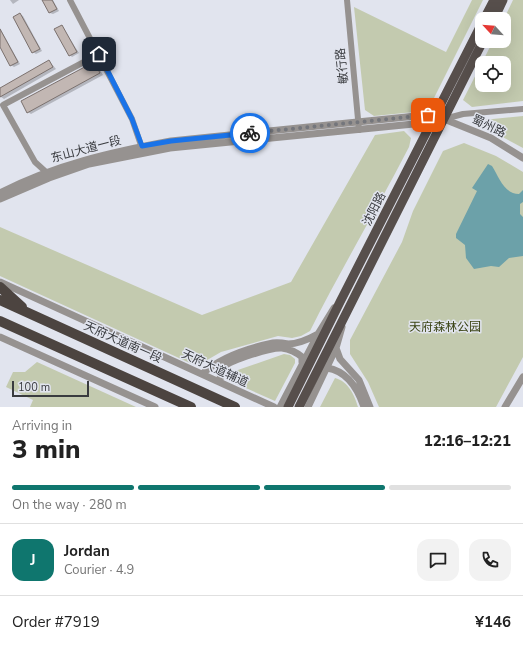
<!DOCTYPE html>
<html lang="en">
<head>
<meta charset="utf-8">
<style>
  body { margin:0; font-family:"Nunito Sans","Noto Sans SC",sans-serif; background:#f2f2f2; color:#222; height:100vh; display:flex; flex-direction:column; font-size:15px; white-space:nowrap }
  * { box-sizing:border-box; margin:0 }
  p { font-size:13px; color:#767676 }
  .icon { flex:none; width:22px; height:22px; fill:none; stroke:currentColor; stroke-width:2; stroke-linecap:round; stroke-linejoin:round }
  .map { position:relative; height:407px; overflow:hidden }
  .panel { display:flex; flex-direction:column; background:#fff; flex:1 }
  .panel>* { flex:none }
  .needle { width:26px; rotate:296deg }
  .buttons { position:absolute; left:475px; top:12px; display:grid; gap:8px }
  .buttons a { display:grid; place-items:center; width:36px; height:36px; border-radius:8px; background:#fff; box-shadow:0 4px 16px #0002; font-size:20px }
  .scale { position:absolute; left:12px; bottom:10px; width:77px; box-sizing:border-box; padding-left:4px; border:2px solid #393b3f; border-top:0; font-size:11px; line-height:14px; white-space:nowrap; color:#393b3f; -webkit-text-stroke:3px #e1e4ee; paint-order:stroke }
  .pin { position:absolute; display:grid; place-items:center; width:34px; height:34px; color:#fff; margin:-17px; border-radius:8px; box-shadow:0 2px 6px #0006 }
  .courier { position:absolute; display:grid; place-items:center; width:40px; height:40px; margin:-20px; border:3px solid #1a73e8; border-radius:50%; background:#fff; color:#222; box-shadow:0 1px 5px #0007 }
  .headline em { font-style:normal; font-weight:800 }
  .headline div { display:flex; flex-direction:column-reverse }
  .headline { display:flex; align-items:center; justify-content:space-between; height:68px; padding:0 12px }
  h1 { font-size:26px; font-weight:800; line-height:30px }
  .bar { display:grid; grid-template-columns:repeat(4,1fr); gap:6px 4px; align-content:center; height:48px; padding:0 12px }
  .bar i { height:5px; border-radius:3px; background:#e0e0e0 }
  .bar .on { background:#0f766e }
  .bar p { grid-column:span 4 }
  .line { display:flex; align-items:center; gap:10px; padding:0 12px; border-top:1px solid #e0e0e0 }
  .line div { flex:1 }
  .round { display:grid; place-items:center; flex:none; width:42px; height:42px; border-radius:12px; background:#f2f2f2 }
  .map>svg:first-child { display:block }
</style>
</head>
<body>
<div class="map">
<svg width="523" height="407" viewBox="0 0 523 407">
  <rect width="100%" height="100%" fill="#e1e4ee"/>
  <path fill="#c3caaf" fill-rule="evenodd" d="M472 0H483L432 102 424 111 374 116 365 110 354 7 446 52Z
    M513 0H523V101L472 107 463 100 493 41H504V19ZM482 63H504V85H482Z
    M523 116V148L473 121Z
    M404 131 411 138 409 147C377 209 341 269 310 331L301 336 292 338 278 336 221 352 202 363 192 364 0 276V227L202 315 291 282 375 135Z
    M464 143 496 156 523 172V357L496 407H379L368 382 350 354V340L402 242 413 211 443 151Z
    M284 354 290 355 295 359V363L275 401 230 381 229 374 232 372Z
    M37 362 136 407H30L33 400 6 387 13 372H25Z
    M335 378C348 381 355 396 358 407H320Z"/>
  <path fill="#6ca1a9" d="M488 164 492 166C499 177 504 194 519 194L523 190V202L520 204V214L523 217V256L509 258 499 267 491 266 474 269 466 258 465 245 456 238V234L477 191 472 188Z"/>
  <path fill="#0003" d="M10 0H19L13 4Z
    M43 0H53L59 11 53 14 50 13Z
    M20 14 23 16 42 51 36 54 33 52 14 17Z
    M62 26 79 53 72 57 70 55Z
    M0 28 20 64 14 67 11 65 0 45Z
    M49 61 56 69 4 99 1 97 0 89Z
    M94 63 97 65 103 75 31 114 28 112Z"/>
  <path fill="#c2b7b3" stroke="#7b716e" d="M42 0H52L57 9 49 13Z
    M20 13 40 49 32 53 13 17Z
    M62 25 77 52 69 56 54 29Z
    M0 29 18 62 10 66 0 47Z
    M49 60 53 67 0 97V88Z
    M94 62 100 73 27 113 21 101Z"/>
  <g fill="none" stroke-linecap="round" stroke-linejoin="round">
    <path stroke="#969290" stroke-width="6" d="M70 0 132 119 143 151
      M347 0 359 130
      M444 119 463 114 523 109
      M46 172 35 162 3 105 99 54"/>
    <path stroke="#969290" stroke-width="7" d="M0 193C54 165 112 152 171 141L436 114 444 119 491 138 523 158
      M0 199 49 178 89 164 170 148 434 122
      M0 282 274 407
      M0 337 155 407
      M336 348 340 359 359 380 370 407
      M327 368C347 371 358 389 364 407
      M202 374C221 357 249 348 273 343 278 342 283 343 288 344 299 344 309 339 318 334
      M220 382C220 377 220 371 224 367 230 360 272 347 282 348 289 349 296 352 302 357V362
      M280 407 318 334 334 308
      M308 407 336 348 342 327
      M505 407 523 377"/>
    <path stroke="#574f4c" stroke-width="9" d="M484 19 494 0
      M494 19 503 0
      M288 407 340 302 482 23
      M299 407 483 41"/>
    <path stroke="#4c4440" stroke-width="10" d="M0 287 22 307
      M0 300 235 407
      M0 321 191 407"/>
  </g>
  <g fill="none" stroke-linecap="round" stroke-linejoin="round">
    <path stroke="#74767c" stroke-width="4" stroke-dasharray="0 7.2" d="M250 133 428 115"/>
    <path stroke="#1a73e8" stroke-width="5" d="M99 54 132 119 142 146 171 141 250 133"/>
  </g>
  <g text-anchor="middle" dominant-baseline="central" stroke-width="3" stroke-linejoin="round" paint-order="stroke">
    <g font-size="12" fill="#393b3f" stroke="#e1e4ee">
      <text transform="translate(342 66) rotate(-96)">敏行路</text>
      <text transform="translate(489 126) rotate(26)">蜀州路</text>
      <text transform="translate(86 149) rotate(-15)">东山大道一段</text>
      <text transform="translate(374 209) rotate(-63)">沈阳路</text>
      <text transform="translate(123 342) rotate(24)">天府大道南一段</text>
      <text transform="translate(215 368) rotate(25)">天府大道辅道</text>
    </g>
    <g font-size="12" fill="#3a4313" stroke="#e1e4ee">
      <text x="445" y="327">天府森林公园</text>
    </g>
  </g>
</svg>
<div class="buttons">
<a><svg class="needle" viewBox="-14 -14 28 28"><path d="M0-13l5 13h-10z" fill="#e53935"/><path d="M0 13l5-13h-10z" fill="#767676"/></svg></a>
<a><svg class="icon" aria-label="locate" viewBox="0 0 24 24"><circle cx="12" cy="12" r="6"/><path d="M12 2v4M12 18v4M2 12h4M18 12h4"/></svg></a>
</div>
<div class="scale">100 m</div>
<div class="pin" style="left:428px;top:115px;background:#ea580c"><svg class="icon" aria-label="bag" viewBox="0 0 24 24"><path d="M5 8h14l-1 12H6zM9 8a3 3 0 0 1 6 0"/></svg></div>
<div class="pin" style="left:99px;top:54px;background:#1f2937"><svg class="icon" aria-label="home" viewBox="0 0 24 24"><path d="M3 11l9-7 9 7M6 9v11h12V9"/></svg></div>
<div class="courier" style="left:250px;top:133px"><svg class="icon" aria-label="bike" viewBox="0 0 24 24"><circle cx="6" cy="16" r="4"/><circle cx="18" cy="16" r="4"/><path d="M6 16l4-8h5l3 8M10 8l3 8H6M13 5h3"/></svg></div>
</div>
<section class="panel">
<div class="headline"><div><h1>3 min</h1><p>Arriving in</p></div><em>12:16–12:21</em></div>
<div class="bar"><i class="on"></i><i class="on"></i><i class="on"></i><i></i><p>On the way · 280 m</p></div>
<div class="line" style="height:72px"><b class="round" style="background:#0f766e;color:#fff">J</b><div><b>Jordan</b><p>Courier · 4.9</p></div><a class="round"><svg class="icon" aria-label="chat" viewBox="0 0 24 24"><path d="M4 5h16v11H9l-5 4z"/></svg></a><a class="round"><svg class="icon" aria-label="phone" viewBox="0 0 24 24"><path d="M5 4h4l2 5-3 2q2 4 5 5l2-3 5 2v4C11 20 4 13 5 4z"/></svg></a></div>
<div class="line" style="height:52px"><div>Order #7919</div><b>¥146</b></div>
</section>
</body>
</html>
